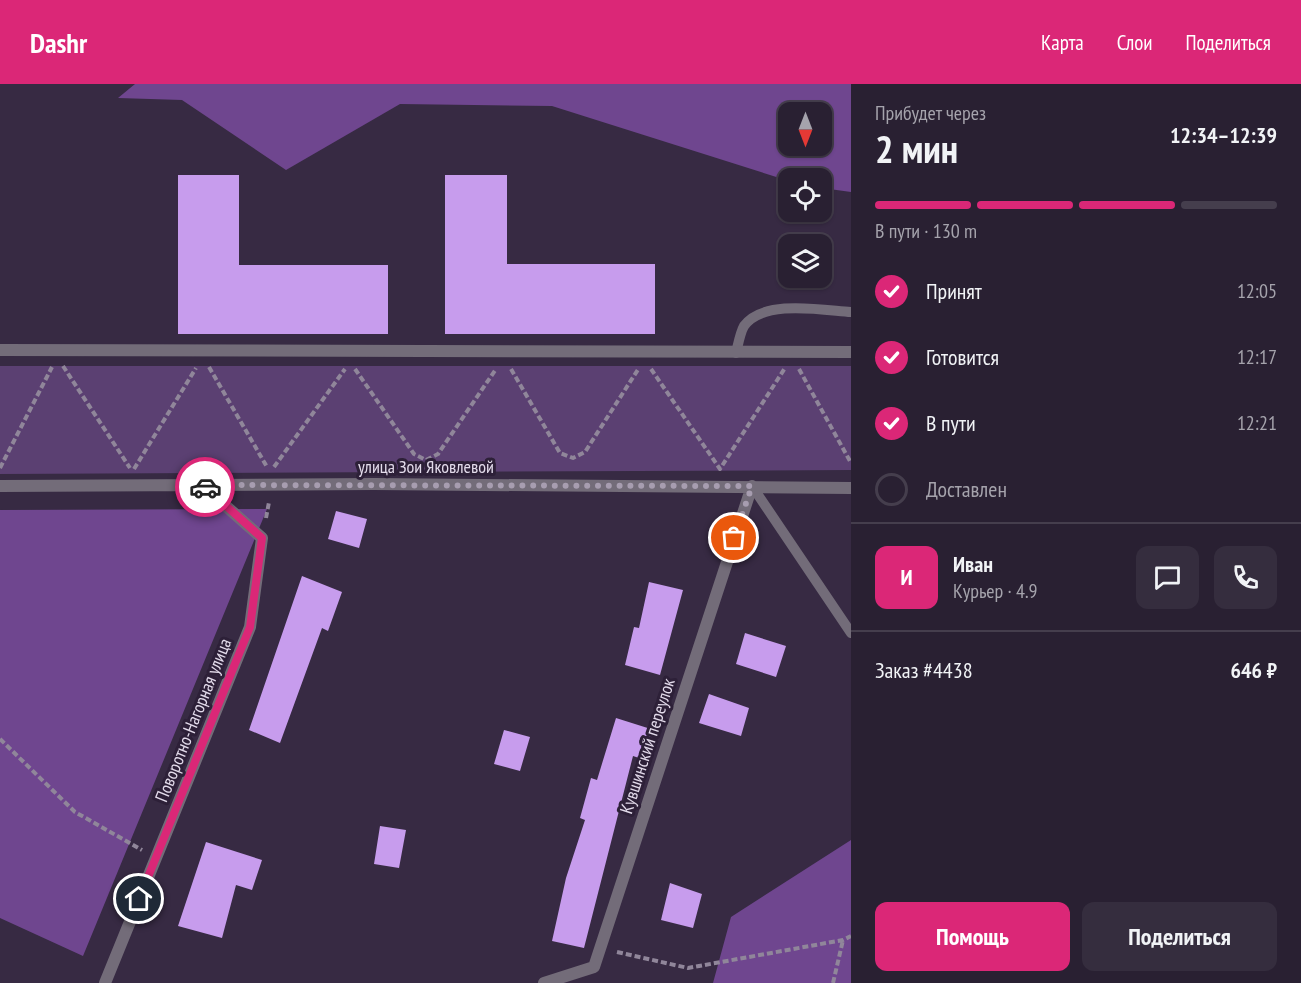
<!DOCTYPE html>
<html lang="ru">
<head>
<meta charset="utf-8">
<style>
  body { margin:0; font-family:"PT Sans Narrow",sans-serif; background:#352d3e; color:#f1f3f6; height:100vh; display:flex; flex-direction:column; font-size:22px; white-space:nowrap }
  * { box-sizing:border-box; margin:0 }
  p { font-size:20px; color:#a5a3ac }
  .icon { flex:none; width:33px; height:33px; fill:none; stroke:currentColor; stroke-width:2; stroke-linecap:round; stroke-linejoin:round }
  .map { position:relative; flex:1; overflow:hidden }
  .side { display:flex; flex-direction:column; background:#292032; width:450px }
  .side>* { flex:none }
  .needle { width:39px; rotate:180deg }
  .tools { position:absolute; left:778px; top:18px; display:grid; gap:12px }
  .tools a { display:grid; place-items:center; width:54px; height:54px; border-radius:12px; background:#292032; box-shadow:0 2px 4px #0004,0 0 0 2px #453e4d; font-size:30px }
  .pin { position:absolute; display:grid; place-items:center; width:51px; height:51px; color:#fff; margin:-26px; border:3px solid #fff; border-radius:50%; box-shadow:0 2px 6px #0007 }
  .courier { position:absolute; display:grid; place-items:center; width:60px; height:60px; margin:-30px; border:4px solid #db2777; border-radius:50%; background:#fff; color:#222; box-shadow:0 2px 8px #0007 }
  .overview em { font-style:normal; font-weight:700 }
  .overview div { display:flex; flex-direction:column-reverse }
  .overview { display:flex; align-items:center; justify-content:space-between; height:102px; padding:0 24px }
  h1 { font-size:39px; font-weight:700; line-height:45px }
  .bar { display:grid; grid-template-columns:repeat(4,1fr); gap:9px 6px; align-content:center; height:72px; padding:0 24px }
  .bar i { height:8px; border-radius:4px; background:#453e4d }
  .bar .on { background:#db2777 }
  .bar p { grid-column:span 4 }
  .line { display:flex; align-items:center; gap:15px; padding:0 24px; border-top:2px solid #453e4d }
  .line div { flex:1 }
  .round { display:grid; place-items:center; flex:none; width:63px; height:63px; border-radius:12px; background:#352d3e }
  ol { padding:0 24px; list-style:none }
  li { display:flex; align-items:center; gap:18px; height:66px }
  li p { margin-inline-start:auto }
  li .icon { padding:6px; border-radius:50%; background:#db2777; color:#fff; stroke-width:4 }
  li:last-child { color:#a5a3ac }
  li i { width:33px; height:33px; border:3px solid #453e4d; border-radius:50% }
  .cta { display:flex; gap:12px; margin-top:auto; padding:12px 24px }
  .cta a { flex:1; height:69px; border-radius:12px; background:#db2777; color:#fff; font-size:24px; font-weight:700; line-height:69px; text-align:center }
  .cta a+a { background:#352d3e; color:#f1f3f6 }
  header { display:flex; align-items:center; gap:36px; box-sizing:border-box; height:84px; padding:0 30px; background:#db2777; color:#fff }
  header strong { font-size:28px }
  nav { display:flex; gap:33px; margin-inline-start:auto; font-size:21px }
  main { display:flex; flex:1; min-height:0 }
  .map>svg:first-child { display:block }
</style>
</head>
<body>
<header>
<strong>Dashr</strong>
<nav><a>Карта</a><a>Слои</a><a>Поделиться</a></nav>
</header>
<main>
<div class="map">
<svg width="851" height="899" viewBox="0 0 851 899">
  <rect width="100%" height="100%" fill="#372a43"/>
  <path fill="#5b4072" d="M0 282H851V386L0 390Z"/>
  <path fill="#6f468f" fill-rule="evenodd" d="M135 0H851V108L822 104V94H789V97L552 22 400 20 286 86 182 16 118 14ZM789 28H822V62H789Z
    M267 425 83 872 0 834V426Z
    M851 756V899H713L731 833Z"/>
  <path fill="#c79ced" d="M178 91H239V181H388V250H178Z
    M445 91H507V180H655V250H445Z
    M336 427 367 435 359 464 328 455Z
    M302 492 342 508 328 547 322 544 280 659 249 646Z
    M649 498 683 506 660 591 625 581 634 543 639 544Z
    M745 549 786 562 776 593 736 580Z
    M709 610 749 624 741 652 699 639Z
    M616 634 654 646 645 676 633 672 584 864 552 857 566 794 585 736 580 734 591 694 597 696Z
    M504 646 530 653 520 687 494 680Z
    M380 742 406 746 399 784 374 780Z
    M206 758 262 776 252 806 236 801 222 854 178 842Z
    M670 799 702 810 693 844 661 836Z"/>
  <g fill="none" stroke-linecap="round" stroke-linejoin="round">
    <path stroke="#90869a" stroke-width="4" stroke-dasharray="6 3" stroke-linecap="butt" d="M63 282 130 384
      M209 283 267 383
      M355 285 414 370 426 376 438 370 496 285
      M511 285 560 369 573 374 585 368 639 284
      M651 285 720 385 785 284
      M799 285 851 379
      M274 383 345 285
      M0 384 52 283
      M134 385 196 284
      M266 434 269 418
      M0 655 75 728 142 766
      M617 868 688 884 843 856 851 852
      M833 899 843 856"/>
    <path stroke="#736c79" stroke-width="10" d="M736 269C738 261 740 249 744 242 763 215 822 226 851 228
      M752 402 851 549"/>
    <path stroke="#736c79" stroke-width="12" d="M0 266 851 268
      M0 402 374 400 851 404
      M105 899 250 543 262 454 202 401
      M544 899 594 883 752 402"/>
  </g>
  <g fill="none" stroke-linecap="round" stroke-linejoin="round">
    <path stroke="#a79db0" stroke-width="6" stroke-dasharray="0 10.8" d="M205 403 202 401 752 402 734 454"/>
    <path stroke="#db2777" stroke-width="8" d="M139 815 250 543 262 454 205 403"/>
  </g>
  <g text-anchor="middle" dominant-baseline="central" stroke-width="6" stroke-linejoin="round" paint-order="stroke">
    <g font-size="18" fill="#e3dbeb" stroke="#2d2038">
      <text x="426" y="382">улица Зои Яковлевой</text>
      <text transform="translate(193 636) rotate(-68)">Поворотно-Нагорная улица</text>
      <text transform="translate(647 662) rotate(-72)">Кувшинский переулок</text>
    </g>
  </g>
</svg>
<div class="tools">
<a><svg class="needle" viewBox="-14 -14 28 28"><path d="M0-13l5 13h-10z" fill="#e53935"/><path d="M0 13l5-13h-10z" fill="#a5a3ac"/></svg></a>
<a><svg class="icon" aria-label="locate" viewBox="0 0 24 24"><circle cx="12" cy="12" r="6"/><path d="M12 2v4M12 18v4M2 12h4M18 12h4"/></svg></a>
<a><svg class="icon" aria-label="layers" viewBox="0 0 24 24"><path d="M12 4l9 5-9 5-9-5zM3 14l9 5 9-5"/></svg></a>
</div>
<div class="pin" style="left:734px;top:454px;background:#ea580c"><svg class="icon" aria-label="bag" viewBox="0 0 24 24"><path d="M5 8h14l-1 12H6zM9 8a3 3 0 0 1 6 0"/></svg></div>
<div class="pin" style="left:139px;top:815px;background:#1f2937"><svg class="icon" aria-label="home" viewBox="0 0 24 24"><path d="M3 11l9-7 9 7M6 9v11h12V9"/></svg></div>
<div class="courier" style="left:205px;top:403px"><svg class="icon" aria-label="car" viewBox="0 0 24 24"><path d="M5 17H2v-5l4-1 3-4h7l3 4 3 1v5h-3M9 17h6M6 11h13"/><circle cx="7" cy="17" r="2"/><circle cx="17" cy="17" r="2"/></svg></div>
</div>
<section class="side">
<div class="overview"><div><h1>2 мин</h1><p>Прибудет через</p></div><em>12:34–12:39</em></div>
<div class="bar"><i class="on"></i><i class="on"></i><i class="on"></i><i></i><p>В пути · 130 m</p></div>
<ol>
<li><svg class="icon" aria-label="check" viewBox="0 0 24 24"><path d="M5 12l5 5 9-10"/></svg>Принят<p>12:05</p></li>
<li><svg class="icon" aria-label="check" viewBox="0 0 24 24"><path d="M5 12l5 5 9-10"/></svg>Готовится<p>12:17</p></li>
<li><svg class="icon" aria-label="check" viewBox="0 0 24 24"><path d="M5 12l5 5 9-10"/></svg>В пути<p>12:21</p></li>
<li><i></i>Доставлен</li>
</ol>
<div class="line" style="height:108px"><b class="round" style="background:#db2777;color:#fff">И</b><div><b>Иван</b><p>Курьер · 4.9</p></div><a class="round"><svg class="icon" aria-label="chat" viewBox="0 0 24 24"><path d="M4 5h16v11H9l-5 4z"/></svg></a><a class="round"><svg class="icon" aria-label="phone" viewBox="0 0 24 24"><path d="M5 4h4l2 5-3 2q2 4 5 5l2-3 5 2v4C11 20 4 13 5 4z"/></svg></a></div>
<div class="line" style="height:78px"><div>Заказ #4438</div><b>646 ₽</b></div>
<div class="cta"><a>Помощь</a><a>Поделиться</a></div>
</section>
</main>
</body>
</html>
